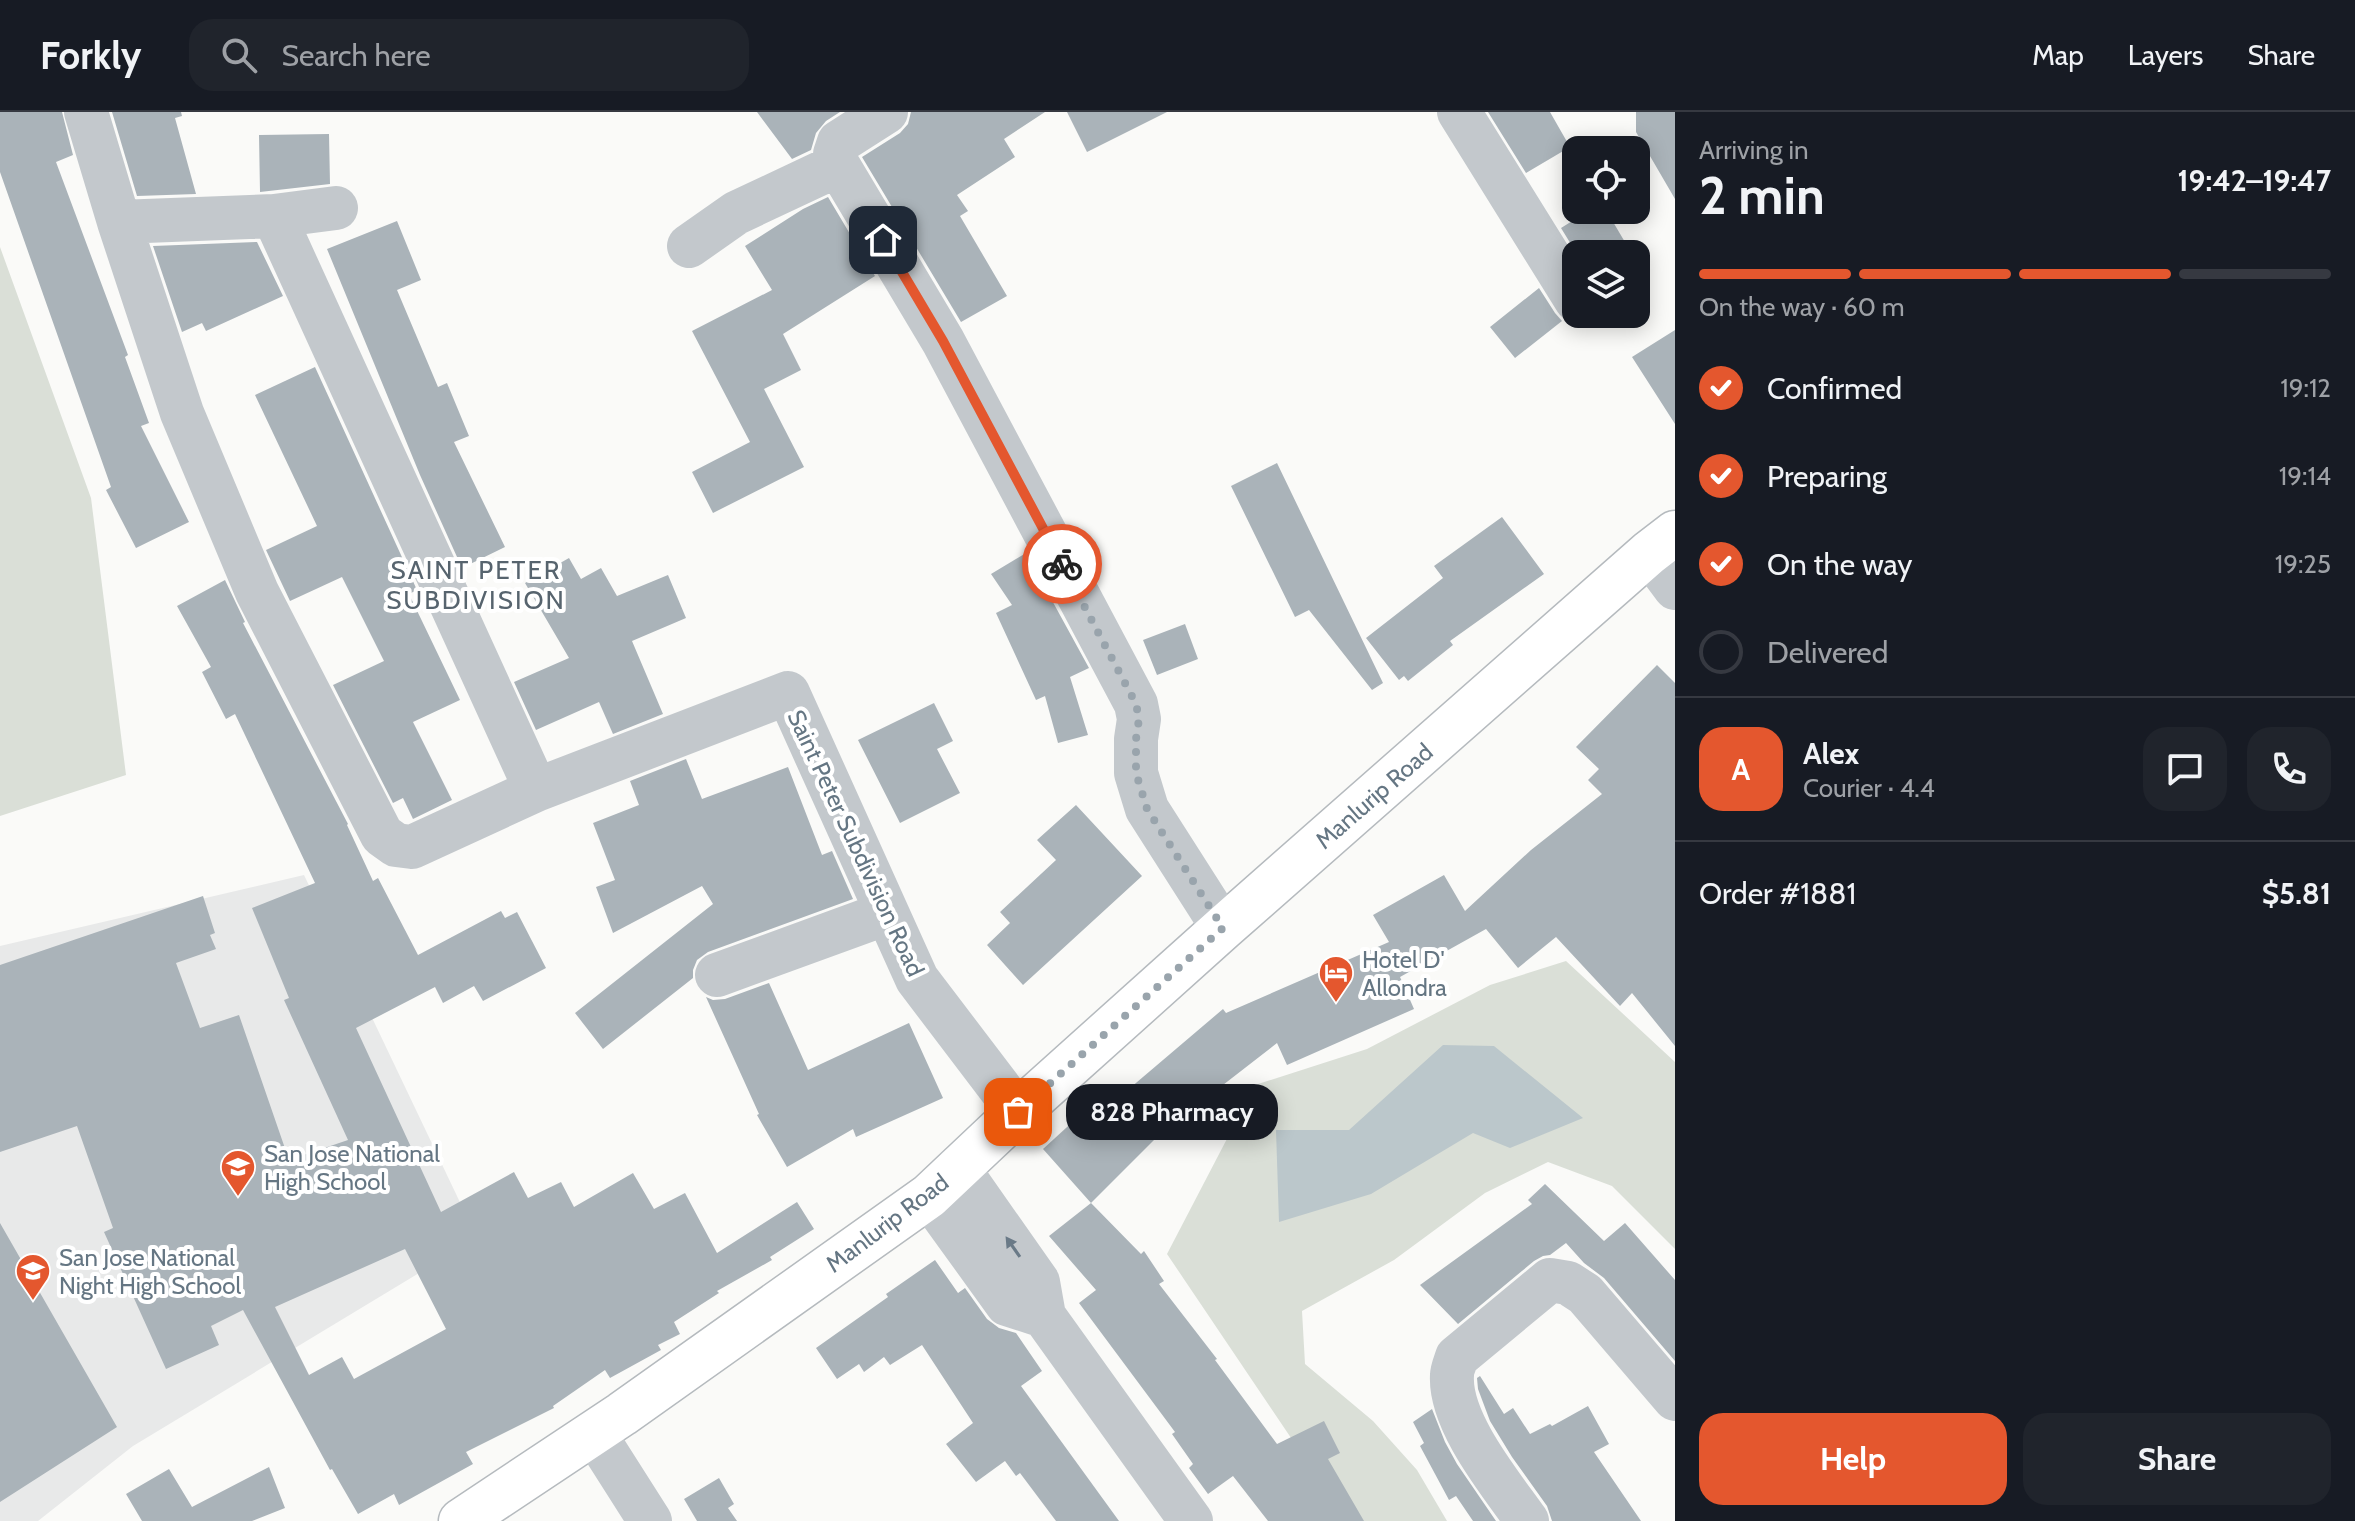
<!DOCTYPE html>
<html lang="en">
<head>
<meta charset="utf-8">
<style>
  body { margin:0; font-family:Cabin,sans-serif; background:#20242c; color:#f1f3f6; height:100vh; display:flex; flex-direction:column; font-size:30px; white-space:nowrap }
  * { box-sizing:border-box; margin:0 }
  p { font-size:26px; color:#9ea1a6 }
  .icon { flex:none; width:44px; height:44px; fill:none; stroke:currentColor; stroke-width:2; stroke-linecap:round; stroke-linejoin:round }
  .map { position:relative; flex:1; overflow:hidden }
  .details { display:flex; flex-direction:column; background:#171b24; width:680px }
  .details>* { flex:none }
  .controls { position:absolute; left:1562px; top:24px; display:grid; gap:16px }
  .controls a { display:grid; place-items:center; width:88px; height:88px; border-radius:16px; background:#171b24; box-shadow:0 4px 20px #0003; font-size:40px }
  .pin { position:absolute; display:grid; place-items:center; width:68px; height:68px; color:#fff; margin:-34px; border-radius:16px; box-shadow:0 4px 12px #0006 }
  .courier { position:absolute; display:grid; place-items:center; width:80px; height:80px; margin:-40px; border:6px solid #e4572e; border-radius:50%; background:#fff; color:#222; box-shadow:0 2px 10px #0007 }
  .bubble { position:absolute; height:56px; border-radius:24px; background:#171b24; box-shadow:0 4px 20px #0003; font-size:26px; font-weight:700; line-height:56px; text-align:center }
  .headline em { font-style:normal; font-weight:700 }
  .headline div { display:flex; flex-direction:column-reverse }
  .headline { display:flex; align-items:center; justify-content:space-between; height:136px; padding:0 24px }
  h1 { font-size:52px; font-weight:700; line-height:60px }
  .bar { display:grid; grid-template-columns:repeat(4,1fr); gap:12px 8px; align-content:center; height:96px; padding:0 24px }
  .bar i { height:10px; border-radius:6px; background:#363941 }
  .bar .current { background:#e4572e }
  .bar p { grid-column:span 4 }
  .line { display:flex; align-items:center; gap:20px; padding:0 24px; border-top:2px solid #363941 }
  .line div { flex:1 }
  .round { display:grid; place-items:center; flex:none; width:84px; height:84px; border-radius:24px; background:#20242c }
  ol { padding:0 24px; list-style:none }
  li { display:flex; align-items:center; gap:24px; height:88px }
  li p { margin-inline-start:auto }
  li .icon { padding:8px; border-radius:50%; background:#e4572e; color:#fff; stroke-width:4 }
  li:last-child { color:#9ea1a6 }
  li i { width:44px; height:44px; border:4px solid #363941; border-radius:50% }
  .cta { display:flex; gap:16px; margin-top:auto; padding:16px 24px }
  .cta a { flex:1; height:92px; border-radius:24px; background:#e4572e; color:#fff; font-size:32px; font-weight:700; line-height:92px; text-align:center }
  .cta a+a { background:#20242c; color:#f1f3f6 }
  header { display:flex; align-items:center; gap:48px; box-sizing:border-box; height:112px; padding:0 40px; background:#171b24; border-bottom:2px solid #363941 }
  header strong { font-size:38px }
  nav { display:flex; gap:44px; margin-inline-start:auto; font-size:28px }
  .search { width:560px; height:72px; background:#20242c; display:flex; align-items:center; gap:20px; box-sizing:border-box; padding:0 28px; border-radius:24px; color:#9ea1a6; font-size:30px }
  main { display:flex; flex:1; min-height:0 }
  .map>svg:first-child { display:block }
</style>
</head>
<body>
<header>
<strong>Forkly</strong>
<div class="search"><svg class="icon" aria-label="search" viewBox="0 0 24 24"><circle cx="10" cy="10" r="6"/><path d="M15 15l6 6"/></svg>Search here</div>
<nav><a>Map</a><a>Layers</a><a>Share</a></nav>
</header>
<main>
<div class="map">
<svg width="1675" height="1409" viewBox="0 0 1675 1409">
  <rect width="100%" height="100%" fill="#fafaf8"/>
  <path fill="#e8e9e9" d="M304 763 477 1126 133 1334 38 1409H0V834Z"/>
  <path fill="#dadfd7" d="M0 135 91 386 126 663 0 704Z
    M1566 849 1675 950V1137L1612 1074 1548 1050 1485 1081 1394 1148 1302 1199 1305 1252 1373 1309 1417 1358 1447 1409H1347L1167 1142 1255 973 1367 937 1490 873Z"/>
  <path fill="#bbc7cb" d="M1443 933 1494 934 1583 1006 1510 1036 1473 1021 1371 1082 1279 1110 1276 1018H1349Z"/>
  <path fill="#aab3b9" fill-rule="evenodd" d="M0 0H62L73 43 56 50 128 243 125 245 149 311 141 314 189 410 136 436 106 378 111 375 0 60Z
    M112 0H181L182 4 175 6 196 82 137 84Z
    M757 0H840L826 9 816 21 811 38 792 47Z
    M911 0H1045L1004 27 1015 45 957 83 968 99 960 104 1007 184 961 210 862 45 900 21 908 12Z
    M1067 0H1167L1087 40Z
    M1488 0H1550L1570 35 1526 61Z
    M1636 0H1675V87L1636 20Z
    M329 22 330 72 260 80 259 23Z
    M828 85 875 164 783 222 801 258 764 277 804 355 713 401 692 360 750 330 692 219 772 178 745 134 803 97Z
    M1590 98H1606L1632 142H1577L1561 116Z
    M397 109 421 168 397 178 438 275 447 271 469 324 454 330 505 435 462 456 420 363 327 137Z
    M257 130 283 184 206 219 202 211 182 220 153 134Z
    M1539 176 1555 201 1562 209 1515 246 1490 215Z
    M1675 218V312L1632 245Z
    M315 255 417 478 409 482 460 588 413 610 452 688 413 707 403 686 393 691 333 573 384 549 342 465 290 489 266 438 317 414 255 283Z
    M1277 351 1383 571 1372 578 1309 498 1295 505 1231 374Z
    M1502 405 1544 462 1450 529 1453 533 1408 569 1404 564 1399 568 1366 526 1443 466 1434 454Z
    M1026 441 1089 556 1070 565 1088 623 1058 631 1045 584 1036 588 996 501 1012 493 991 462Z
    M569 446 581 467 601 456 617 484 668 463 686 506 632 529 663 602 613 622 599 590 536 618 514 570 569 546 525 471Z
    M225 468 245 510 243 511 348 712 347 713 373 769 378 766 418 843 501 799 505 806 517 800 546 856 483 889 474 874 443 891 435 875 356 916 441 1100 514 1060 528 1086 561 1070 574 1095 633 1061 654 1097 685 1081 717 1141 797 1090 814 1117 770 1145 772 1148 717 1179 719 1181 674 1210 680 1222 658 1233 661 1238 610 1266 605 1258 553 1294 554 1296 466 1340 473 1352 399 1393 394 1382 358 1402 332 1357 330 1358 243 1198 211 1214 219 1233 166 1257 104 1120 113 1116 77 1014 0 1040V853L203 784 215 821 210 823 216 837 176 851 200 916 239 903 289 1048 348 1028 284 888 289 886 252 796 315 771 235 602 226 607 202 560 211 555 177 494ZM405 1137 446 1217 354 1267 342 1245 309 1263 275 1195Z
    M1185 512 1198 547 1157 563 1143 528Z
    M1657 553 1675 571V934L1632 881 1620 894 1556 825 1518 856 1486 817 1400 865 1414 897 1287 953 1277 931 1161 1021 1091 1091 1043 1037 1113 973 1123 982 1223 897 1226 901 1389 830 1373 803 1444 763 1465 799 1531 738 1602 682 1588 668 1599 657 1576 635Z
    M934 591 953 629 937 637 960 681 900 711 858 628Z
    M686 647 702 687 788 655 822 743 832 739 853 787 708 840 697 848 693 858V866L603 937 575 901 713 792 702 774 613 821 596 775 615 768 593 711 639 693 630 669Z
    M1076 693 1142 764 1023 873 987 833 1010 811 1000 800 1056 748 1037 728Z
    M769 871 808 958 909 911 943 986 856 1025 853 1017 787 1055 757 1003 759 1002 706 885 713 888 725 887Z
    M1545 1072 1604 1129 1625 1111 1675 1168V1249L1604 1166 1584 1151 1566 1131 1550 1143 1543 1144 1534 1149 1458 1212 1420 1173 1532 1092 1528 1088Z
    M1091 1091 1141 1142 1144 1139 1164 1169 1159 1172 1217 1247 1215 1248 1277 1332 1324 1309 1340 1341 1328 1347 1364 1409H1268L1233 1364 1208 1382 1189 1356 1193 1352 1172 1322 1175 1320 1079 1191 1096 1178 1049 1124Z
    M0 1111 117 1315 0 1390Z
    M935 1148 958 1181 965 1176 987 1207 999 1216 1016 1221 1042 1259 1021 1274 1119 1409H1056L1020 1361 1016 1364 1005 1349 976 1370 946 1332 973 1311 922 1233 890 1253 884 1245 864 1260 859 1252 837 1267 816 1236 888 1185 886 1182Z
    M1480 1264 1504 1302 1513 1296 1530 1322 1550 1312 1552 1314 1588 1294 1609 1332 1594 1340 1641 1409H1552L1547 1394 1512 1345 1490 1309 1478 1277 1477 1266Z
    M1432 1297 1445 1330 1457 1352 1496 1409H1473L1456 1384 1449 1388 1420 1334 1424 1331 1413 1310Z
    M269 1355 285 1396 252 1409H142L126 1382 169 1357 192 1395Z
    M719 1366 734 1392 728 1396 737 1409H697L684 1387Z"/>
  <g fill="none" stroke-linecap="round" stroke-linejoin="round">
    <defs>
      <path id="major" d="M461 1409 622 1302 929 1084 1018 1000 1223 816 1649 441 1675 421"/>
    </defs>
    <use href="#major" stroke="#b5babe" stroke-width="47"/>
    <path stroke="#c3c8cc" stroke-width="44" d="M86 0 119 110 182 301 257 480 382 723 396 733 412 735 536 678 788 581 917 867 1018 1000
      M886 0 839 30 835 42 838 53 943 229 1136 592 1139 607 1136 627V661L1147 697 1223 816
      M1459 0 1576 188
      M274 104 336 96
      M119 110 274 104 536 678
      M689 134 736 101 838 53
      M1649 441 1675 476
      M717 863 887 801
      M958 1056 1038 1170 1044 1204 1191 1409
      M929 1084 1007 1192 1044 1204
      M594 1321 650 1409
      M1527 1409C1501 1372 1449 1310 1452 1263 1452 1258 1455 1251 1457 1245L1550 1168 1568 1171 1585 1182 1675 1287"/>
    <use href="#major" stroke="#fff" stroke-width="44"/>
  </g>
  <defs><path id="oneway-solid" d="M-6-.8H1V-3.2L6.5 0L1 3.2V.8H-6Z" transform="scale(2)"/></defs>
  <use fill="#6a7a87" href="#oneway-solid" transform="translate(1013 1135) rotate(-125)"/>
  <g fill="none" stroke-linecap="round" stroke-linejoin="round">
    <path stroke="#99a4ac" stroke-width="8" stroke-dasharray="0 14.4" d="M1018 1000 1223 816 1147 697 1136 661V627L1139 607 1136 592 1062 452"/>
    <path stroke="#e4572e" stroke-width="10" d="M883 128 943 229 1062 452"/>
  </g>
  <defs>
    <symbol id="hotel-pin" viewBox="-11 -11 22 30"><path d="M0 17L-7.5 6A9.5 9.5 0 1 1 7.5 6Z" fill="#e4572e" stroke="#fff"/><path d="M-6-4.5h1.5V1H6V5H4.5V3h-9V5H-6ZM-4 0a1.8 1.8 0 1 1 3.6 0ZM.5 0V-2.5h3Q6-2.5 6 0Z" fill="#fff"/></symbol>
    <symbol id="school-pin" viewBox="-11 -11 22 30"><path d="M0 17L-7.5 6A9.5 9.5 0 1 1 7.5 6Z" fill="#e4572e" stroke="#fff"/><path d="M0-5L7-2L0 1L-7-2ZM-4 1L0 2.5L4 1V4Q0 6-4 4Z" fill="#fff"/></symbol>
  </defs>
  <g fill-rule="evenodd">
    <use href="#hotel-pin" x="1316" y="841" width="40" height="54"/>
    <use href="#school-pin" x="218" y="1035" width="40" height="54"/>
    <use href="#school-pin" x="13" y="1139" width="40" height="54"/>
  </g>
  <g text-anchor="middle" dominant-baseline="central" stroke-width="8" stroke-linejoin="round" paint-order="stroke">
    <g font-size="24" fill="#657683" stroke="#fff">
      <text transform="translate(1374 684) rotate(-41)">Manlurip Road</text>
      <text transform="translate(856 731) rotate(65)">Saint Peter Subdivision Road</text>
      <text transform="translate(887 1111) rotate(-37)">Manlurip Road</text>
    </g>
    <g font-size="24" fill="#657683" stroke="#fff" text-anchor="start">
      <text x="1362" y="847">Hotel D'<tspan x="1362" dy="28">Allondra</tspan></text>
      <text x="264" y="1041">San Jose National<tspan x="264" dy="28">High School</tspan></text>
      <text x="59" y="1145">San Jose National<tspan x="59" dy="28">Night High School</tspan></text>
    </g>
    <g font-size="26" letter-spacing="2" fill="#57646e" stroke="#fff">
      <text x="476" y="458">SAINT PETER<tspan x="476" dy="30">SUBDIVISION</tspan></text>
    </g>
  </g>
</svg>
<div class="controls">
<a><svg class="icon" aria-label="locate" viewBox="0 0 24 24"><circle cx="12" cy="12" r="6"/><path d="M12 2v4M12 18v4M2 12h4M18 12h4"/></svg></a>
<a><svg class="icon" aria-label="layers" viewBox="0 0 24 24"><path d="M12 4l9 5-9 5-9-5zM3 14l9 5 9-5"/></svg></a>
</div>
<div class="pin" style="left:1018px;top:1000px;background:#ea580c"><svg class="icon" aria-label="bag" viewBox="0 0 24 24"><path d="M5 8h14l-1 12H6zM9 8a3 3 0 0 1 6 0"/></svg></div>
<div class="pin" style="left:883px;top:128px;background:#1f2937"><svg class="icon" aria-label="home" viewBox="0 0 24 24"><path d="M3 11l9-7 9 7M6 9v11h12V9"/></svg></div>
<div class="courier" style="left:1062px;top:452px"><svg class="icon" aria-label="bike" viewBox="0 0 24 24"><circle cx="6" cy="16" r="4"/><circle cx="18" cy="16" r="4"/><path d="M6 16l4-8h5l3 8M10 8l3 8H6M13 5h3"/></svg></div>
<div class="bubble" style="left:1066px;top:972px;width:212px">828 Pharmacy</div>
</div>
<section class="details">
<div class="headline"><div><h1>2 min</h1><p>Arriving in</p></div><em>19:42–19:47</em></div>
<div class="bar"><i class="current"></i><i class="current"></i><i class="current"></i><i></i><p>On the way · 60 m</p></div>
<ol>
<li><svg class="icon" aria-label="check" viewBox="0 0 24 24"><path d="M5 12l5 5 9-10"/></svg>Confirmed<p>19:12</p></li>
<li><svg class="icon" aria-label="check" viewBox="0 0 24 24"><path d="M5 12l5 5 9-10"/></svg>Preparing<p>19:14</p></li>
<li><svg class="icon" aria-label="check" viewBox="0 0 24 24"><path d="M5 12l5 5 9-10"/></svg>On the way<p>19:25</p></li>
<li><i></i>Delivered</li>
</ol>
<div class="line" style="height:144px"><b class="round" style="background:#e4572e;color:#fff">A</b><div><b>Alex</b><p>Courier · 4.4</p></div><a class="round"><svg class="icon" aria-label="chat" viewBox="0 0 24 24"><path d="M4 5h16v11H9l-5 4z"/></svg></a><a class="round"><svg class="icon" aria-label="phone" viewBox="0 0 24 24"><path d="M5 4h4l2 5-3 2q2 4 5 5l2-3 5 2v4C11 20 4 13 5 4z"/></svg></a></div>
<div class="line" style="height:104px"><div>Order #1881</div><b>$5.81</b></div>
<div class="cta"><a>Help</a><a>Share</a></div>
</section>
</main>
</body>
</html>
